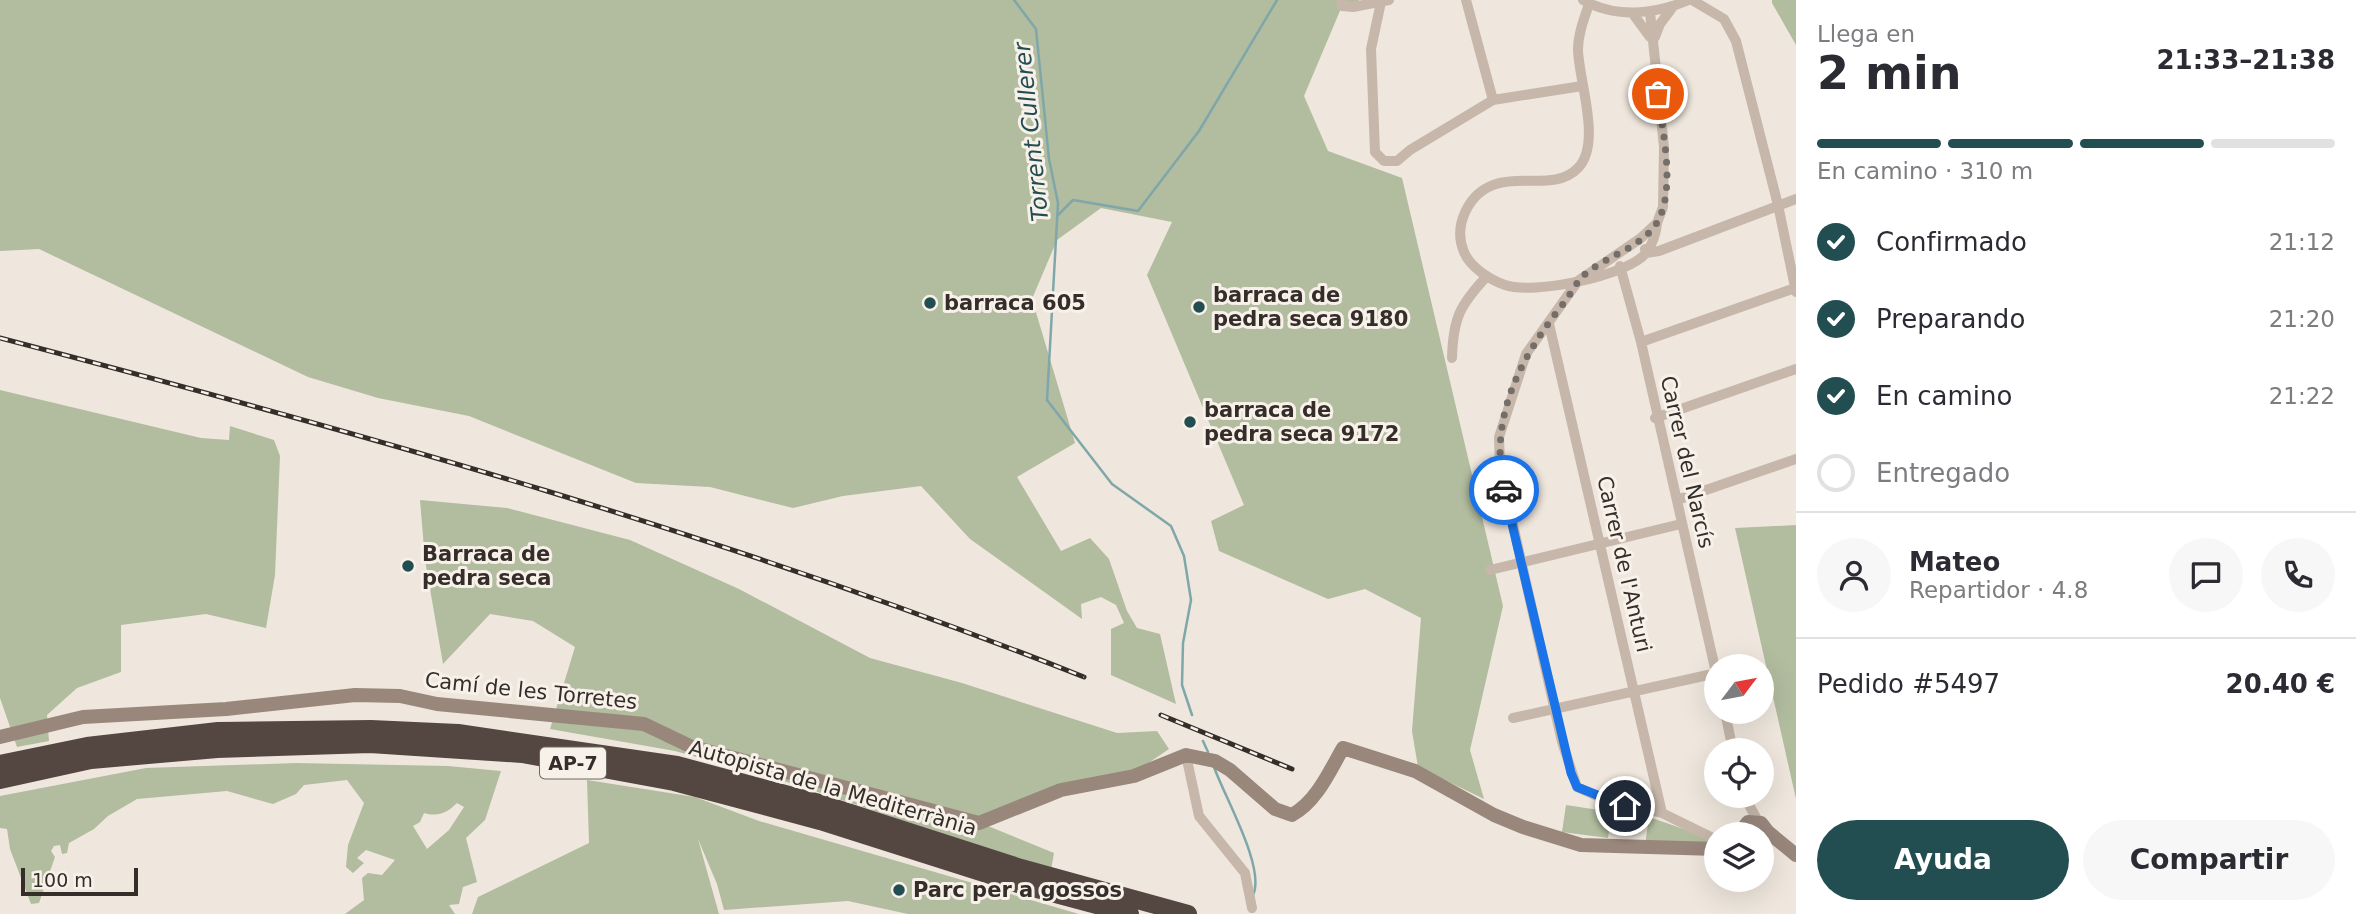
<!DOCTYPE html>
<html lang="es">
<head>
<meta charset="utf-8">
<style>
  body { margin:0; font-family:"DejaVu Sans",sans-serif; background:#f7f7f7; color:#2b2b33; height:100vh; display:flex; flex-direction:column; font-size:26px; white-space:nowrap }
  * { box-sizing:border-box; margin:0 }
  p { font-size:23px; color:#7c7c81 }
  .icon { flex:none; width:38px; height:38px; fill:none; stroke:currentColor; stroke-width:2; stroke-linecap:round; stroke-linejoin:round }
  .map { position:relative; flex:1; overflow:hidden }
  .details { display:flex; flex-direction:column; background:#fff; width:560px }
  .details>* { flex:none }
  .needle { width:46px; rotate:58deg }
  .fabs { position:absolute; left:1704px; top:654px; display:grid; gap:14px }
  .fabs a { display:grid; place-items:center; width:70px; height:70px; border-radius:50%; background:#fff; box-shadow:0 7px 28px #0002; font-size:35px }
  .scale { position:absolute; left:21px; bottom:18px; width:117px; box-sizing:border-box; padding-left:7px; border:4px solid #342d29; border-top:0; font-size:19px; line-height:24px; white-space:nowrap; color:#342d29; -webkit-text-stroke:5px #f7f1e9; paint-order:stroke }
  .pin { position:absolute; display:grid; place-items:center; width:60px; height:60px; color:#fff; margin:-30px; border:4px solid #fff; border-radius:50%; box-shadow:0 2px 7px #0007 }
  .courier { position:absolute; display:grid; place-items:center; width:70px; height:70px; margin:-35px; border:5px solid #1a73e8; border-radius:50%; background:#fff; color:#222; box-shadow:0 2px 9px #0007 }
  .head em { font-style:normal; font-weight:600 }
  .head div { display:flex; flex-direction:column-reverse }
  .head { display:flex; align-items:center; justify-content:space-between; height:119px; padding:0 21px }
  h1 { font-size:46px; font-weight:600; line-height:52px }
  .bar { display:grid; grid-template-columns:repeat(4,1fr); gap:10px 7px; align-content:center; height:84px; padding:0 21px }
  .bar i { height:9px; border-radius:5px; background:#e1e1e2 }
  .bar .selected { background:#234e51 }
  .bar p { grid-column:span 4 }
  .line { display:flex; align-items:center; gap:18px; padding:0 21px; border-top:2px solid #e1e1e2 }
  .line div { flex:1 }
  .round { display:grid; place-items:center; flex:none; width:74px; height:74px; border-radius:37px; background:#f7f7f7 }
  ol { padding:0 21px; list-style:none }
  li { display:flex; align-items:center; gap:21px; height:77px }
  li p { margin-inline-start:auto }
  li .icon { padding:7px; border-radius:50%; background:#234e51; color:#fff; stroke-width:4 }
  li:last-child { color:#7c7c81 }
  li i { width:38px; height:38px; border:4px solid #e1e1e2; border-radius:50% }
  .primary-button { display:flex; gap:14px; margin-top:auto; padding:14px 21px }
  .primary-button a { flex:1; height:80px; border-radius:42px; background:#234e51; color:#fff; font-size:28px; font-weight:600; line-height:80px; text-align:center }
  .primary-button a+a { background:#f7f7f7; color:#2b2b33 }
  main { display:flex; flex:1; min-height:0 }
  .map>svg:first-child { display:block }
</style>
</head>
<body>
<main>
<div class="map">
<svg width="1796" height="914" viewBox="0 0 1796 914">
  <rect width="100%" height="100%" fill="#efe7dd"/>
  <path fill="#b2bc9f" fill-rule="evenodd" d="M0 0H1359L1357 6H1342L1304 96 1328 151 1402 178 1503 606 1470 750 1484 799 1418 767 1412 731 1421 618 1365 589 1328 599 1219 551 1211 521 1244 505 1147 275 1172 222 1101 208 1057 240 1032 299 1075 443 1017 477 1061 551 1090 538 1109 559 1127 611 1137 628 1160 634 1176 704 1111 675V629L1124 623 1116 605 1101 597 1081 604 1082 619 970 539 921 486 843 496 793 508 710 487 636 483 469 416 378 398 308 377 39 249 0 251Z
    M1772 0H1796V45L1772 3Z
    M0 390 201 438 229 440 230 426 274 440 280 456 275 575 266 628 206 614 121 625V672L77 688 47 715 49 741 17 747 0 698Z
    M420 500 507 508 630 540 739 589 870 658 962 683 1117 733 1157 731 1169 749 1144 766 1103 779 988 826 1054 853 1051 870 794 784 675 751 550 729 575 647 533 621 490 614 443 664 425 560Z
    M1796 525V799L1735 528Z
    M296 763 448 766 501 771 485 820 466 838 477 882 463 887 459 904 449 905 455 914H345L364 900 362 878 368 873 382 875 395 860 366 850 357 858 364 863 353 873 346 867 348 845 364 803 347 780 304 785 296 794 273 804 227 791 137 799 108 816 94 829 69 843 67 853 62 854 60 845 54 846 51 851 55 857 39 903 31 904 10 849 7 829 0 828V796L146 768ZM457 803 464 807 449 830 427 849 413 826 420 822 424 813C438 817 447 813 457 803Z
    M587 780 695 797 759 821 1079 914H908L848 901 724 910 717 884 698 839 719 914H472L478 897 589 843Z
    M1566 805 1612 812 1608 838 1562 832Z
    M1649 817 1710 838 1705 849 1645 845Z"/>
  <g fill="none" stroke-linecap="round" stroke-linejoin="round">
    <path stroke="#7fa7a9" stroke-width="2.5" d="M1014 0 1036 29 1049 159 1058 203 1047 400 1112 484 1171 526 1184 556 1191 600 1183 643 1182 685 1192 715
      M1058 215 1073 200 1138 211 1199 131 1277 0
      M1203 741 1208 752
      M1214 767C1224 796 1266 868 1253 895"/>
    <path stroke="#c6b7aa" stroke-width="10" d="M1341 0 1342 6 1353 7 1389 0
      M1466 0 1493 100
      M1583 0C1616 19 1656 14 1689 0
      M1692 0 1724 19 1736 41 1778 205 1796 292
      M1381 2 1371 49 1375 152 1384 161H1397L1410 150 1493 100 1582 86
      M1589 4C1584 19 1578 34 1578 50 1579 82 1602 143 1578 168 1557 190 1521 175 1496 184 1468 193 1453 226 1464 252 1470 267 1490 280 1505 285 1532 295 1628 276 1646 253 1652 245 1656 233 1657 224
      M1650 12 1664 147 1663 207 1657 223 1641 238 1578 281 1526 354 1499 437 1500 467 1562 742 1577 787 1606 800 1662 813 1717 840
      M1633 14 1650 37
      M1655 37 1660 24 1672 8
      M1645 249 1646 253 1659 251 1796 199
      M1620 266 1641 342 1717 677
      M1549 324 1662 813
      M1641 342 1795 288
      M1452 358C1453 318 1460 305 1487 276
      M1655 418 1796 369
      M1677 500 1796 459
      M1490 570 1681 524
      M1745 667 1751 665
      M1725 712 1733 751
      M1513 718 1717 673
      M1186 755 1199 816 1245 873 1252 908
      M1744 796 1758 821"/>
    <path stroke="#99877c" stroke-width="14" d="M0 737 83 717 226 709 355 695 400 696 437 704 644 724 692 747 979 823 1061 790 1134 776 1186 755 1215 761 1230 770 1275 809 1292 815C1317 801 1329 772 1343 748L1415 771 1494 815 1523 827 1581 845 1717 849
      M1768 832 1796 855
      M1738 835 1748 822 1761 823 1768 832 1762 847"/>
    <path stroke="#544741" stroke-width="18" d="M0 764 87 746 218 731 371 729 458 733 677 765 823 804 1021 868 1188 914
      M0 780 91 760 217 749 370 744 522 754 674 782 820 821 1018 884 1130 914"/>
    <defs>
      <path id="rail" d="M0 338C366 434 731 537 1084 677
        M1161 715 1292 769"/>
    </defs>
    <use href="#rail" stroke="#342d29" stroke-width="5"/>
    <use href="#rail" stroke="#f7f1e9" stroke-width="2.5" stroke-dasharray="8" stroke-linecap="butt"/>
  </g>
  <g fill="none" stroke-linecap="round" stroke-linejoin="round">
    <path stroke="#756e68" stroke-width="7" stroke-dasharray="0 12.6" d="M1504 490C1489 417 1519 360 1563 304 1572 293 1577 279 1589 271 1610 255 1644 246 1658 221 1676 186 1662 131 1658 94"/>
    <path stroke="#1a73e8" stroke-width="9" d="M1504 490 1571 773 1577 787 1625 806"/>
  </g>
  <g fill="#234e51" stroke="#f7f1e9" stroke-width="2.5">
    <circle cx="930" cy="303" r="7"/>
    <circle cx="1199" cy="307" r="7"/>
    <circle cx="1190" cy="422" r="7"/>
    <circle cx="408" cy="566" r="7"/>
    <circle cx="899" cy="890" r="7"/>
  </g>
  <g text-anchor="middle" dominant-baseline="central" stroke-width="6" stroke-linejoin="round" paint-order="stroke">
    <rect fill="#f7f1e9" stroke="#6e6863" stroke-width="2" x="540" y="747.5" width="66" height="31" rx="5"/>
    <g font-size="19" font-weight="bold" fill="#342d29">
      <text x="573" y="763">AP-7</text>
    </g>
    <g font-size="21" font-weight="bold" fill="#342d29" stroke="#f7f1e9" text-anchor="start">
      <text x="1213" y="295">barraca de<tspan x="1213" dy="24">pedra seca 9180</tspan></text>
      <text x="944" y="303">barraca 605</text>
      <text x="1204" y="410">barraca de<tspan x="1204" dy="24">pedra seca 9172</tspan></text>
      <text x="422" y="554">Barraca de<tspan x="422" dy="24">pedra seca</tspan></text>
      <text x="913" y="890">Parc per a gossos</text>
    </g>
    <g font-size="21" fill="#342d29" stroke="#f7f1e9">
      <text transform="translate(1687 462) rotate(77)">Carrer del Narcís</text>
      <text transform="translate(1624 564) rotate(77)">Carrer de l'Anturi</text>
      <text transform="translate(531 691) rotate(6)">Camí de les Torretes</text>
      <text transform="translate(833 788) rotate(16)">Autopista de la Mediterrània</text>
    </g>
    <g font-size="23" font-style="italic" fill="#234e51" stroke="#f7f1e9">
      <text transform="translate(1031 132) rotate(-96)">Torrent Cullerer</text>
    </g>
  </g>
</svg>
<div class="fabs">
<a><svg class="needle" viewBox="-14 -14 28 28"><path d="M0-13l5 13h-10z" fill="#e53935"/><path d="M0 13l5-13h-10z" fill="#7c7c81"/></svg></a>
<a><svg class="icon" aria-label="locate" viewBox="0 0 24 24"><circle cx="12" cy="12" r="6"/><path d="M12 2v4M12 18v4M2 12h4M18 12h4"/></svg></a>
<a><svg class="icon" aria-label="layers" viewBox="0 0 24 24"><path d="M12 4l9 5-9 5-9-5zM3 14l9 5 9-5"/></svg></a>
</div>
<div class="scale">100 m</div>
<div class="pin" style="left:1658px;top:94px;background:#ea580c"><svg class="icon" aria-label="bag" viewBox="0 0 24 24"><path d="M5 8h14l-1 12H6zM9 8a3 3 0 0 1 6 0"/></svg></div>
<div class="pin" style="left:1625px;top:806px;background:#1f2937"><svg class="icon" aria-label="home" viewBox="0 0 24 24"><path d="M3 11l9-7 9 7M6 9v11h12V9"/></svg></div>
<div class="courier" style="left:1504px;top:490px"><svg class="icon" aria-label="car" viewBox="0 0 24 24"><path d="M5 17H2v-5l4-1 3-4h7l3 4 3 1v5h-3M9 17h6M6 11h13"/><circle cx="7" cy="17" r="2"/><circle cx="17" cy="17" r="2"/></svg></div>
</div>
<section class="details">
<div class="head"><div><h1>2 min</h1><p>Llega en</p></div><em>21:33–21:38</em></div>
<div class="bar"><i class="selected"></i><i class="selected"></i><i class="selected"></i><i></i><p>En camino · 310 m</p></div>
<ol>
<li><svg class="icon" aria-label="check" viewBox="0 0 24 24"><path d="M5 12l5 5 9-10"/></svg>Confirmado<p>21:12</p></li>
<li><svg class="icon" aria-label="check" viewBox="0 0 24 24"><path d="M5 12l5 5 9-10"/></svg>Preparando<p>21:20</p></li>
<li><svg class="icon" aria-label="check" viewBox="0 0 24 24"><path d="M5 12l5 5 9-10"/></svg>En camino<p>21:22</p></li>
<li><i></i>Entregado</li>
</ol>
<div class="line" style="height:126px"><a class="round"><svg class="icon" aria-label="person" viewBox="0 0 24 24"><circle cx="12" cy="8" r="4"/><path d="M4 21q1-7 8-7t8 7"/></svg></a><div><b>Mateo</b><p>Repartidor · 4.8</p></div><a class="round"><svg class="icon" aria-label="chat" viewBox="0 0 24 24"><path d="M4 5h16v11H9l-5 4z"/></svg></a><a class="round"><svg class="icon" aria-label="phone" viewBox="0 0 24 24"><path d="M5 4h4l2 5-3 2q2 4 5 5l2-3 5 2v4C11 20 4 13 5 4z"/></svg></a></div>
<div class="line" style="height:91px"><div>Pedido #5497</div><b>20.40 €</b></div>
<div class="primary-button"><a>Ayuda</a><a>Compartir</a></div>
</section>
</main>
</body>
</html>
